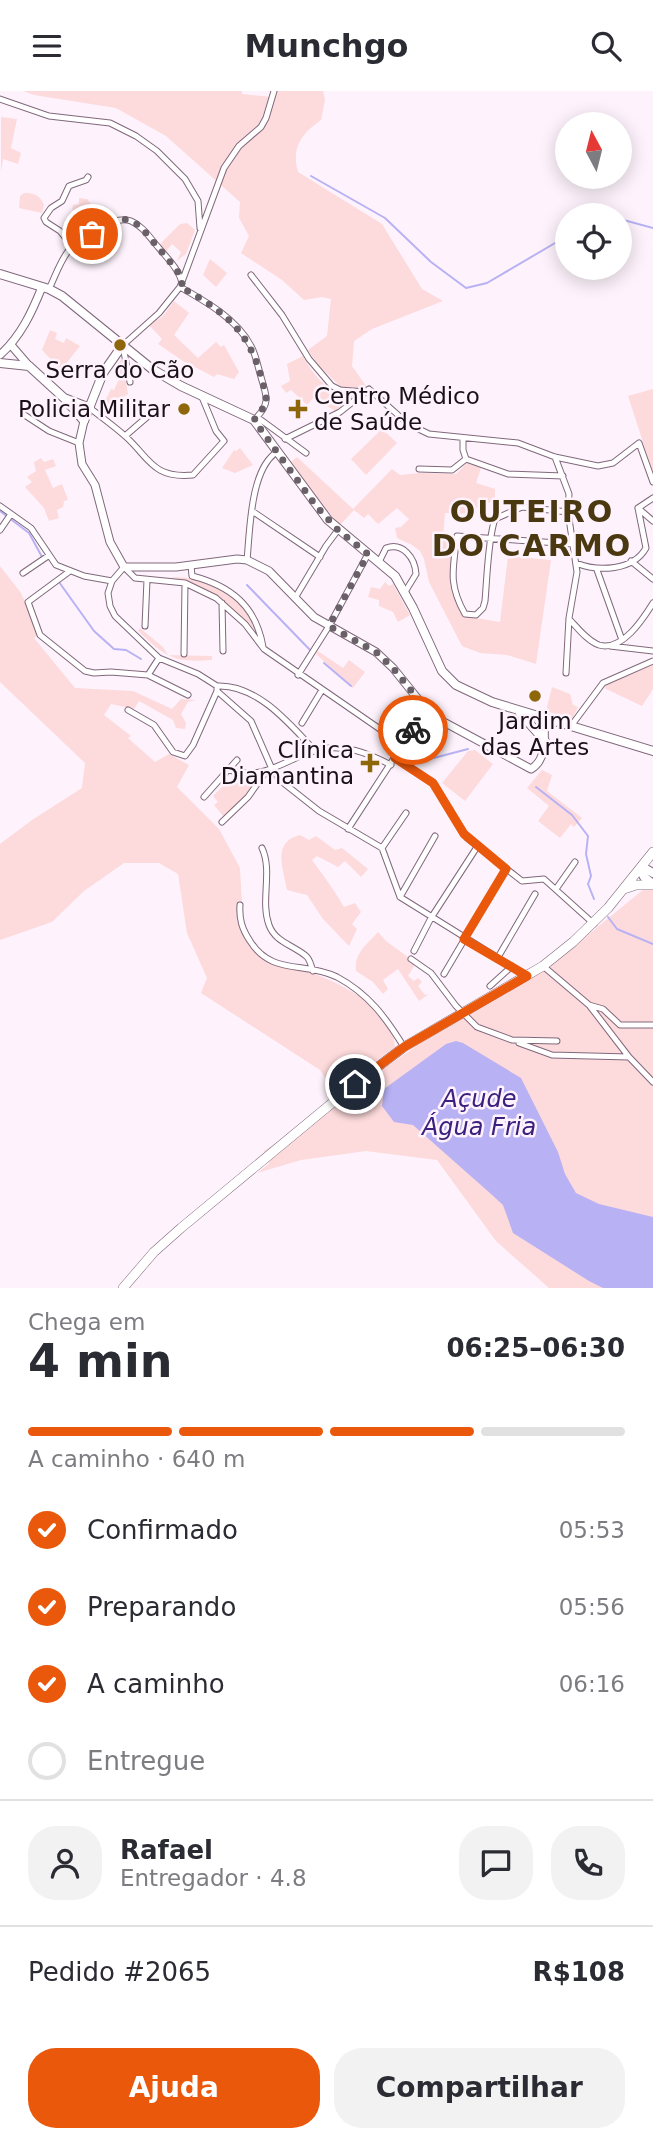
<!DOCTYPE html>
<html lang="pt">
<head>
<meta charset="utf-8">
<style>
  body { margin:0; font-family:"DejaVu Sans",sans-serif; background:#f2f2f3; color:#2b2b33; height:100vh; display:flex; flex-direction:column; font-size:26px; white-space:nowrap }
  * { box-sizing:border-box; margin:0 }
  p { font-size:23px; color:#7c7c81 }
  .icon { flex:none; width:38px; height:38px; fill:none; stroke:currentColor; stroke-width:2; stroke-linecap:round; stroke-linejoin:round }
  .map { position:relative; height:1197px; overflow:hidden }
  .panel { display:flex; flex-direction:column; background:#fff; flex:1 }
  .panel>* { flex:none }
  .needle { width:46px; rotate:353deg }
  .controls { position:absolute; left:555px; top:21px; display:grid; gap:14px }
  .controls a { display:grid; place-items:center; width:77px; height:77px; border-radius:50%; background:#fff; box-shadow:0 4px 18px #0003; font-size:35px }
  .pin { position:absolute; display:grid; place-items:center; width:60px; height:60px; color:#fff; margin:-30px; border:4px solid #fff; border-radius:50%; box-shadow:0 2px 7px #0007 }
  .courier { position:absolute; display:grid; place-items:center; width:70px; height:70px; margin:-35px; border:5px solid #ea580c; border-radius:50%; background:#fff; color:#222; box-shadow:0 2px 9px #0007 }
  .summary em { font-style:normal; font-weight:600 }
  .summary div { display:flex; flex-direction:column-reverse }
  .summary { display:flex; align-items:center; justify-content:space-between; height:119px; padding:0 28px }
  h1 { font-size:46px; font-weight:600; line-height:52px }
  .bar { display:grid; grid-template-columns:repeat(4,1fr); gap:10px 7px; align-content:center; height:84px; padding:0 28px }
  .bar i { height:9px; border-radius:5px; background:#e1e1e2 }
  .bar .selected { background:#ea580c }
  .bar p { grid-column:span 4 }
  .line { display:flex; align-items:center; gap:18px; padding:0 28px; border-top:2px solid #e1e1e2 }
  .line div { flex:1 }
  .round { display:grid; place-items:center; flex:none; width:74px; height:74px; border-radius:28px; background:#f2f2f3 }
  ol { padding:0 28px; list-style:none }
  li { display:flex; align-items:center; gap:21px; height:77px }
  li p { margin-inline-start:auto }
  li .icon { padding:7px; border-radius:50%; background:#ea580c; color:#fff; stroke-width:4 }
  li:last-child { color:#7c7c81 }
  li i { width:38px; height:38px; border:4px solid #e1e1e2; border-radius:50% }
  .button { display:flex; gap:14px; margin-top:auto; padding:14px 28px }
  .button a { flex:1; height:80px; border-radius:28px; background:#ea580c; color:#fff; font-size:28px; font-weight:600; line-height:80px; text-align:center }
  .button a+a { background:#f2f2f3; color:#2b2b33 }
  header { display:flex; justify-content:space-between; align-items:center; height:91px; padding:0 28px; background:#fff; font-size:32px; font-weight:600 }
  .map>svg:first-child { display:block }
</style>
</head>
<body>
<header><svg class="icon" aria-label="menu" viewBox="0 0 24 24"><path d="M4 6h16M4 12h16M4 18h16"/></svg>Munchgo<svg class="icon" aria-label="search" viewBox="0 0 24 24"><circle cx="10" cy="10" r="6"/><path d="M15 15l6 6"/></svg></header>
<div class="map">
<svg width="653" height="1197" viewBox="0 0 653 1197">
  <rect width="100%" height="100%" fill="#fef3fc"/>
  <path fill="#fddadb" d="M23 0H242V3L272 6 274 0H323L325 9 321 29C301 43 291 57 298 81L382 133 422 198 443 210 372 238 354 250 352 275 369 299 343 298 319 275 308 259 327 245 331 208 322 206 304 209 282 189 241 162 249 145 239 127 240 111 166 45 116 17 34 4Z
    M1 26 17 28 11 57 21 62 18 73 3 68 1 81Z
    M24 102C34 102 40 104 44 114L42 122 19 117 20 105Z
    M79 107 87 108 96 120 72 137 68 131 77 121 72 118 73 114 79 113Z
    M187 132 195 139 186 163 177 170 181 161 172 153 166 161 160 153 180 133Z
    M210 168 227 182 216 196 203 184Z
    M174 210 189 222 174 244 198 267 216 251 221 256 224 254 239 281 234 288 217 283 214 286 183 270 158 253 162 248 149 234 163 225Z
    M50 239 57 242 55 248 64 252 66 247 80 255 61 279 42 259Z
    M303 265C314 286 332 307 358 304L335 320 314 306 307 314 291 299 286 302 281 295 290 290 287 273Z
    M122 267 128 303 116 311 120 316 115 323 110 319 105 324 100 320 111 298 114 299 121 284 113 280Z
    M653 298V382L628 305Z
    M382 338 397 352 366 384 351 368Z
    M240 357 253 374 235 382 222 377 234 359 236 360Z
    M297 366 353 418 392 378 400 384 420 382 456 383 468 371 481 377 476 392 495 398V409L476 417V423L445 422 443 448 454 449C451 483 447 493 464 525L500 531 508 465 551 469 536 573 507 564 480 562 462 555 429 491 424 468 420 460 412 454 397 447 395 437 401 436 409 428 397 417 378 433 368 423 364 427 354 419 340 434 319 411 290 372Z
    M41 367 44 371 53 368 56 375 45 379 53 397 62 393 68 409 64 410 63 416 57 419 59 427 49 430 44 417 25 396 32 391 27 386 36 380 34 371Z
    M0 475 21 502 40 542 34 547 75 597 133 600 172 618 181 608 196 609 188 611 181 623 186 632 185 638 176 637 173 629 139 610 134 618 111 613 104 624 131 645 128 647 155 671 169 663 189 674 177 696 219 738 240 777 243 833 258 863C301 878 392 902 395 956L354 986 327 990 320 979 201 902 207 887 187 842 178 783 159 772H124L84 800 52 831 0 849V753L32 729 82 697 85 672 0 591Z
    M171 486C217 486 244 505 259 549L218 506 190 492Z
    M385 491 389 495 393 493 410 524 398 531 393 521 379 515V509L368 506 371 496 380 498Z
    M140 537 163 556 168 564 212 565V569C173 572 166 566 138 540Z
    M318 560 343 577 349 569 365 581 353 597 316 563Z
    M653 573V598L642 615 604 597 610 590Z
    M552 596 570 603 573 614 578 616 572 628 546 620Z
    M475 659 493 673 465 710 442 692 468 660Z
    M542 679 552 684 547 700 582 727 574 736 571 733 560 747 538 730 549 715 527 697Z
    M260 686 238 715 224 726 214 714 218 711 213 705 229 689Z
    M300 744 309 749 316 745 335 759 342 757 368 778 361 786 345 770 338 776 317 765 312 769C323 784 335 800 344 816L355 812 361 821 352 833 357 838 349 855 323 828 307 804 287 799C283 777 272 751 300 744Z
    M649 794 653 798V1197H549L496 1150 437 1069 366 1060 301 1069 257 1082 269 1073 264 1060 463 923 584 847Z
    M378 841 386 850 416 872 408 885 414 890 418 887 422 891 418 895 425 904 429 903 419 910 398 878 383 889 388 898 383 903 373 891 356 880C354 861 367 854 378 841Z"/>
  <path fill="#b8b2f4" d="M456 950 463 952 521 987 558 1061 565 1083 576 1102 599 1113 653 1126V1197H603L589 1190 513 1142 503 1114 491 1103 413 1034 394 1031 382 1015 384 998 446 953Z"/>
  <g fill="none" stroke-linecap="round" stroke-linejoin="round">
    <path stroke="#b8b2f4" stroke-width="2" d="M311 85 385 127 431 171 466 197 487 192 567 145
      M620 128 653 137
      M0 420 29 442 42 466
      M59 491 94 540 114 558 126 559 141 568
      M247 494 312 561
      M324 572 351 595
      M393 651 395 661
      M415 669H426L468 658
      M536 696 572 724 588 745 586 763 591 785 588 793 594 808
      M608 826 617 838 653 853"/>
    <defs>
      <path id="minor" d="M0 8 49 25 110 32 136 45 157 60 185 88 198 110 200 137
        M73 156 60 140 46 131 44 127 51 117 62 110 69 95 86 89 88 86
        M251 184 282 224 309 268 332 295 340 299 365 301
        M180 196C205 210 237 228 251 255 256 264 258 276 261 286 266 304 271 311 257 326L306 362
        M49 198C55 186 60 170 69 159 80 147 115 123 131 130 143 135 150 147 158 156 167 167 179 178 182 192
        M122 255 159 222 180 196 224 77 239 55 261 36 266 27 274 0
        M123 256 130 291
        M90 317C101 326 114 335 125 345 149 366 152 388 193 384L224 350 216 340 202 306
        M23 323 49 340 79 352
        M125 345 154 320
        M285 348 340 321 369 298 408 333 429 343 518 352 555 366 598 375 613 372 639 352 653 391
        M463 348V359L466 368 508 383 563 385
        M555 366 569 403 568 421 577 481 569 527 566 582
        M419 378 452 379 466 368
        M0 415 31 437 56 474 84 485 112 490
        M638 417 653 430
        M638 417 653 407
        M252 420 320 466
        M568 421 522 416 495 428C488 447 487 488 485 510L483 517 476 524 465 523C448 493 453 478 457 445L572 453
        M0 439 11 423
        M247 469C250 440 250 378 277 361
        M631 470 653 488
        M379 471 386 457C403 451 415 467 416 483L405 501
        M576 472C598 481 633 480 646 457L638 417
        M191 474 192 485C231 495 256 515 263 556
        M597 479 622 549
        M70 480 28 511 40 544 85 580 94 582 111 581 148 584 188 604
        M23 482 48 465
        M295 507 326 455 338 439
        M222 512 223 560
        M569 528C577 536 587 550 599 554 622 561 643 528 653 512
        M145 535 147 489
        M610 555 653 560
        M184 563 185 492
        M148 584 159 567
        M298 584 329 535 368 463
        M217 595C257 593 290 633 315 660
        M128 619 154 634 173 661 185 665 193 654 217 600
        M302 632 322 599
        M571 635 603 592 653 570
        M403 654 264 558 245 533 216 507 185 492 135 487 124 476 112 490 108 502 110 515 115 525 159 567 198 583 217 595V600L251 630 272 678 281 690 319 720 382 757 400 806 527 885
        M395 667 433 692 467 747 522 790 544 788 594 833
        M229 679C263 691 285 668 317 659 343 652 368 662 391 674
        M204 706 237 669
        M222 731 248 706 265 682
        M348 738 426 618
        M262 757C273 781 260 809 269 834 275 851 293 854 306 865 310 868 311 875 313 880
        M382 757 406 722
        M556 798 575 771
        M400 806 435 745
        M240 814C239 828 242 838 250 850 272 885 304 870 337 886 369 903 386 927 404 956
        M414 860 431 827 477 756
        M411 868 431 882 456 915 477 936 512 949 557 950
        M497 868 535 803
        M543 875 589 914 629 966 653 991
        M444 883 506 778
        M490 895 511 876
        M589 914 603 918 620 934H653
        M519 952 552 964 629 966"/>
      <path id="tertiary" d="M11 254 29 275
        M0 264C21 245 32 221 42 196
        M84 330 79 352 82 373 95 394 110 451 124 476H176L237 468 247 469 269 480 314 526 376 561 393 577 426 618 440 629 531 678C548 668 544 645 544 628"/>
      <path id="secondary" d="M0 183 49 198 62 205 152 278 181 295 254 329 328 429 395 485 413 517 442 580 456 594 492 611 653 660
        M0 272 29 275 64 307 90 317
        M64 307 84 330 103 282 122 255
        M520 622 545 650
        M640 778 644 786 653 793
        M640 778H646L653 782"/>
      <path id="primary" d="M624 798 636 794H653
        M123 1197 154 1161 181 1137 355 993 404 956 543 875 573 851 608 817 653 761"/>
    </defs>
    <use href="#minor" stroke="#80687c" stroke-width="7"/>
    <use href="#tertiary" stroke="#80687c" stroke-width="9"/>
    <use href="#secondary" stroke="#80687c" stroke-width="10"/>
    <use href="#primary" stroke="#80687c" stroke-width="10"/>
    <use href="#minor" stroke="#fff" stroke-width="5"/>
    <use href="#tertiary" stroke="#fff" stroke-width="7"/>
    <use href="#secondary" stroke="#fff" stroke-width="8"/>
    <use href="#primary" stroke="#fff" stroke-width="9"/>
  </g>
  <g fill="none" stroke-linecap="round" stroke-linejoin="round">
    <path stroke="#6a6068" stroke-width="7" stroke-dasharray="0 12.6" d="M92 143 119 127 132 130 141 136 177 179 182 192 180 196C235 225 256 249 267 312L254 329 316 415 338 439 368 463 329 535 376 561 393 577 426 618 413 639"/>
    <path stroke="#ea580c" stroke-width="9" d="M355 993 404 956 527 885 464 848 506 778 464 743 433 692 395 667 413 639"/>
  </g>
  <g fill="#8d670a" stroke="#fef3fc" stroke-width="2.5">
    <circle cx="120" cy="254" r="7"/>
    <circle cx="184" cy="318" r="7"/>
    <path d="M294.5 307.5h7v7h7v7h-7v7h-7v-7h-7v-7h7z"/>
    <circle cx="535" cy="605" r="7"/>
    <path d="M366.5 661.5h7v7h7v7h-7v7h-7v-7h-7v-7h7z"/>
  </g>
  <g text-anchor="middle" dominant-baseline="central" stroke-width="5" stroke-linejoin="round" paint-order="stroke">
    <g font-size="23" fill="#1a1118" stroke="#fef3fc">
      <text x="120" y="279">Serra do Cão</text>
      <text x="314" y="305" text-anchor="start">Centro Médico<tspan x="314" dy="26">de Saúde</tspan></text>
      <text x="170" y="318" text-anchor="end">Policia Militar</text>
      <text x="535" y="630">Jardim<tspan x="535" dy="26">das Artes</tspan></text>
      <text x="354" y="659" text-anchor="end">Clínica<tspan x="354" dy="26">Diamantina</tspan></text>
    </g>
    <g font-size="24" font-style="italic" fill="#39217d" stroke="#fef3fc">
      <text x="479" y="1008">Açude<tspan x="479" dy="28">Água Fria</tspan></text>
    </g>
    <g font-size="30" font-weight="bold" letter-spacing="2" fill="#4a3811" stroke="#fef3fc">
      <text x="532" y="420">OUTEIRO<tspan x="532" dy="34">DO CARMO</tspan></text>
    </g>
  </g>
</svg>
<div class="controls">
<a><svg class="needle" viewBox="-14 -14 28 28"><path d="M0-13l5 13h-10z" fill="#e53935"/><path d="M0 13l5-13h-10z" fill="#7c7c81"/></svg></a>
<a><svg class="icon" aria-label="locate" viewBox="0 0 24 24"><circle cx="12" cy="12" r="6"/><path d="M12 2v4M12 18v4M2 12h4M18 12h4"/></svg></a>
</div>
<div class="pin" style="left:92px;top:143px;background:#ea580c"><svg class="icon" aria-label="bag" viewBox="0 0 24 24"><path d="M5 8h14l-1 12H6zM9 8a3 3 0 0 1 6 0"/></svg></div>
<div class="pin" style="left:355px;top:993px;background:#1f2937"><svg class="icon" aria-label="home" viewBox="0 0 24 24"><path d="M3 11l9-7 9 7M6 9v11h12V9"/></svg></div>
<div class="courier" style="left:413px;top:639px"><svg class="icon" aria-label="bike" viewBox="0 0 24 24"><circle cx="6" cy="16" r="4"/><circle cx="18" cy="16" r="4"/><path d="M6 16l4-8h5l3 8M10 8l3 8H6M13 5h3"/></svg></div>
</div>
<section class="panel">
<div class="summary"><div><h1>4 min</h1><p>Chega em</p></div><em>06:25–06:30</em></div>
<div class="bar"><i class="selected"></i><i class="selected"></i><i class="selected"></i><i></i><p>A caminho · 640 m</p></div>
<ol>
<li><svg class="icon" aria-label="check" viewBox="0 0 24 24"><path d="M5 12l5 5 9-10"/></svg>Confirmado<p>05:53</p></li>
<li><svg class="icon" aria-label="check" viewBox="0 0 24 24"><path d="M5 12l5 5 9-10"/></svg>Preparando<p>05:56</p></li>
<li><svg class="icon" aria-label="check" viewBox="0 0 24 24"><path d="M5 12l5 5 9-10"/></svg>A caminho<p>06:16</p></li>
<li><i></i>Entregue</li>
</ol>
<div class="line" style="height:126px"><a class="round"><svg class="icon" aria-label="person" viewBox="0 0 24 24"><circle cx="12" cy="8" r="4"/><path d="M4 21q1-7 8-7t8 7"/></svg></a><div><b>Rafael</b><p>Entregador · 4.8</p></div><a class="round"><svg class="icon" aria-label="chat" viewBox="0 0 24 24"><path d="M4 5h16v11H9l-5 4z"/></svg></a><a class="round"><svg class="icon" aria-label="phone" viewBox="0 0 24 24"><path d="M5 4h4l2 5-3 2q2 4 5 5l2-3 5 2v4C11 20 4 13 5 4z"/></svg></a></div>
<div class="line" style="height:91px"><div>Pedido #2065</div><b>R$108</b></div>
<div class="button"><a>Ajuda</a><a>Compartilhar</a></div>
</section>
</body>
</html>
